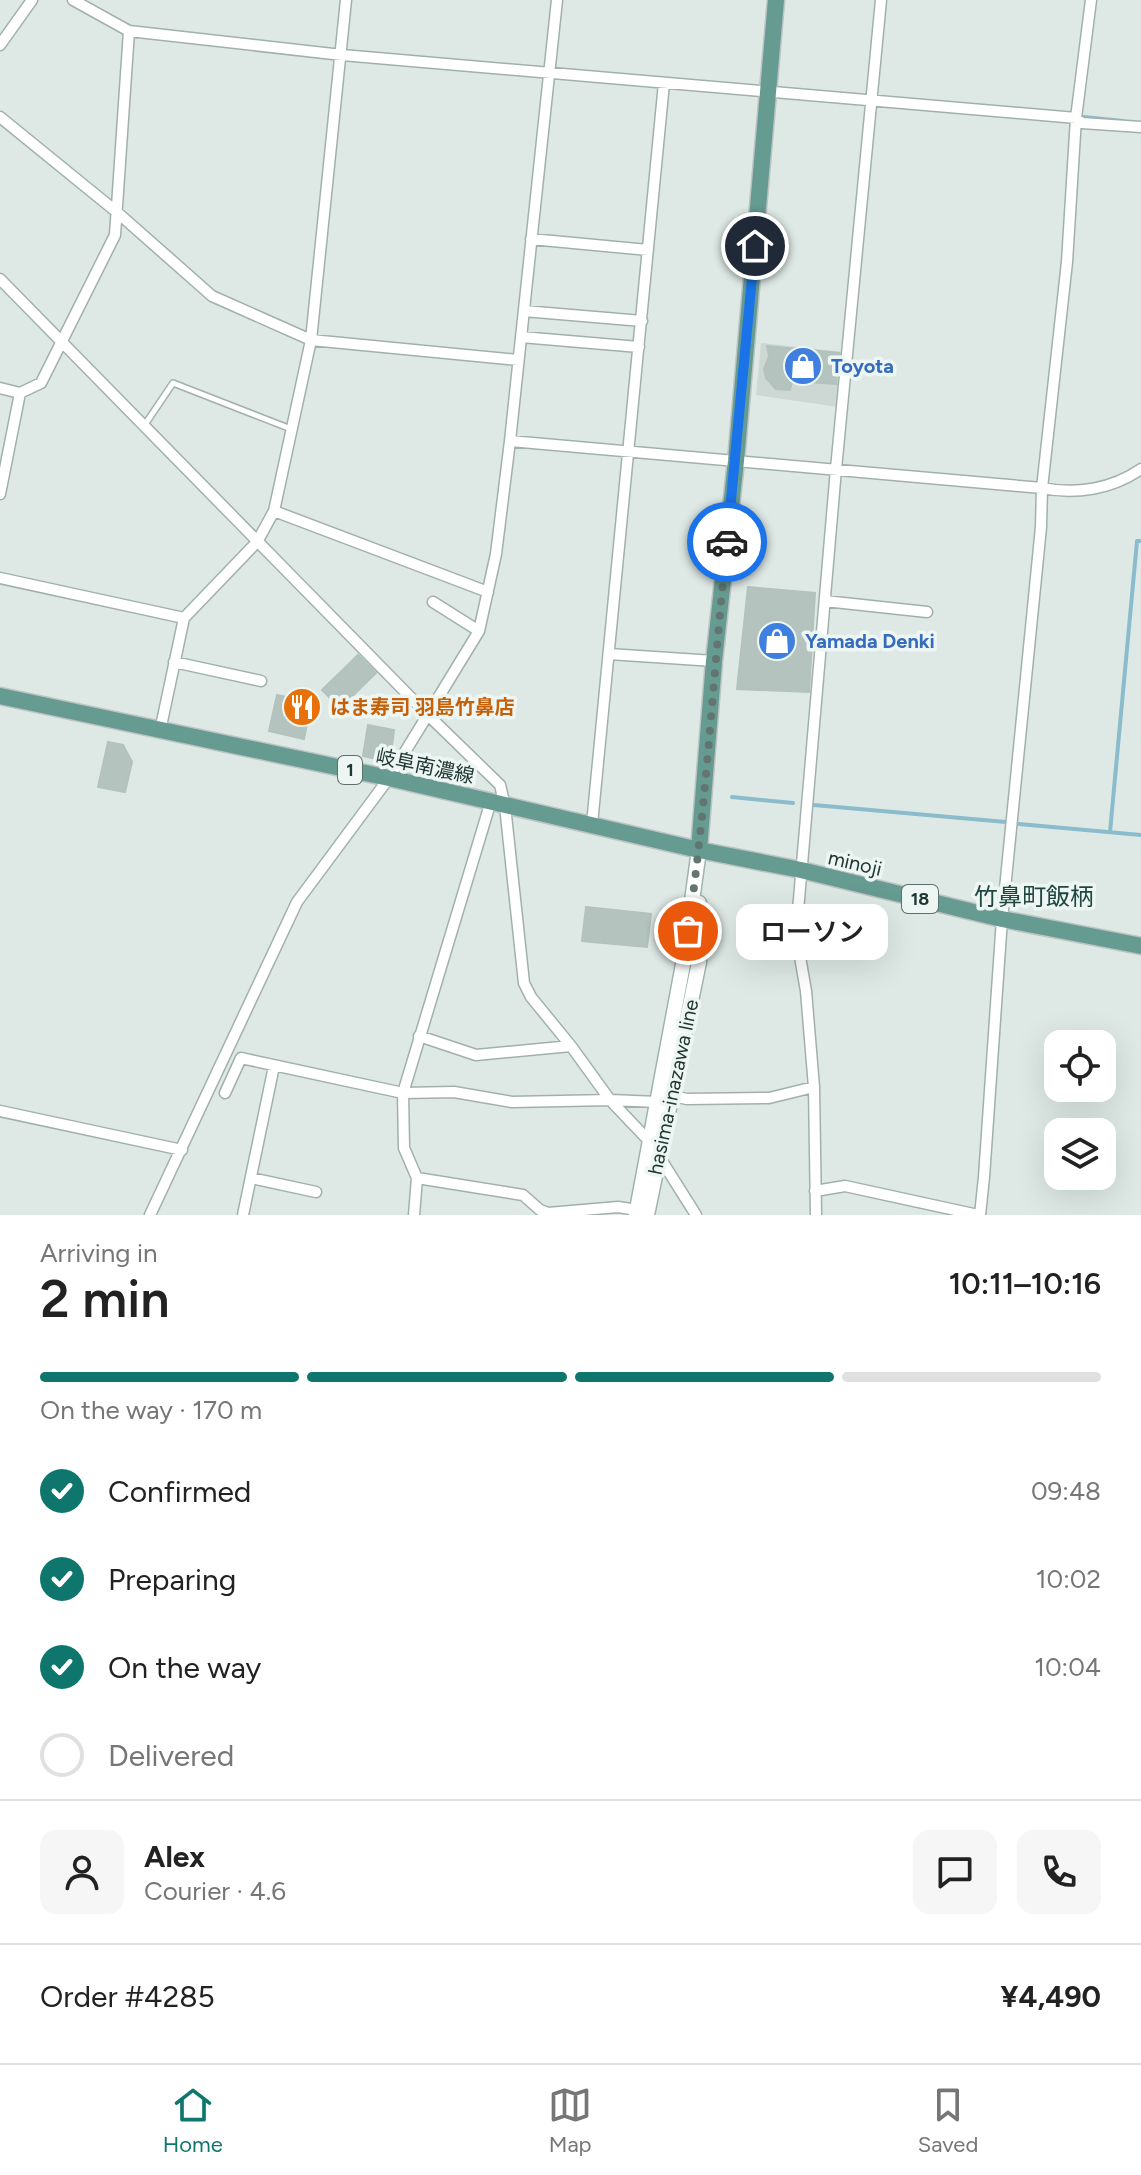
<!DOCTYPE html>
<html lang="en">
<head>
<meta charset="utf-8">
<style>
  body { margin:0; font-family:Figtree,"Noto Sans JP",sans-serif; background:#f6f6f6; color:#222; height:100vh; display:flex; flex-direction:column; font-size:30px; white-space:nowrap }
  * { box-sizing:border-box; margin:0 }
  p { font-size:26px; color:#767676 }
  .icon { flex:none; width:44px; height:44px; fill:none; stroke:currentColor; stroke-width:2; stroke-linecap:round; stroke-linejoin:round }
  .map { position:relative; height:1215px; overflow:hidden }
  .drawer { display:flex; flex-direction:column; background:#fff; flex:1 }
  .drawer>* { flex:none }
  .controls { position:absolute; left:1044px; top:1030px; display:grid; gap:16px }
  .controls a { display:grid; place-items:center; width:72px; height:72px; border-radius:16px; background:#fff; box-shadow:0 8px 32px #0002; font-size:40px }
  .pin { position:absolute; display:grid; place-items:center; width:68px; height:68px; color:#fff; margin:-34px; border:4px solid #fff; border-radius:50%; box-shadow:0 2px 8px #0007 }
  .courier { position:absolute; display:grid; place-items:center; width:80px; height:80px; margin:-40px; border:6px solid #1a73e8; border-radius:50%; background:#fff; color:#222; box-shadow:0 2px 10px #0007 }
  .bubble { position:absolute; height:56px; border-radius:16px; background:#fff; box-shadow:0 8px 32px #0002; font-size:26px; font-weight:600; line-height:56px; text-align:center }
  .head em { font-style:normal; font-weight:600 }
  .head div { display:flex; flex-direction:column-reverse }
  .head { display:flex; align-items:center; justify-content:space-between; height:136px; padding:0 40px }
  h1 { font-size:52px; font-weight:600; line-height:60px }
  .bar { display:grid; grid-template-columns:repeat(4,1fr); gap:12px 8px; align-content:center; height:96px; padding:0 40px }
  .bar i { height:10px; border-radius:6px; background:#e0e0e0 }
  .bar .on { background:#0f766e }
  .bar p { grid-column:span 4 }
  .line { display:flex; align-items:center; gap:20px; padding:0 40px; border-top:2px solid #e0e0e0 }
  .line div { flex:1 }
  .round { display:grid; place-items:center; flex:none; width:84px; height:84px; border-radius:16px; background:#f6f6f6 }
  ol { padding:0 40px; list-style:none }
  li { display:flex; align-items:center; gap:24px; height:88px }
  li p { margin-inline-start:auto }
  li .icon { padding:8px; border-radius:50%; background:#0f766e; color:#fff; stroke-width:4 }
  li:last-child { color:#767676 }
  li i { width:44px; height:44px; border:4px solid #e0e0e0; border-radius:50% }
  .dock { display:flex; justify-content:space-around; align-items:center; height:112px; border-top:2px solid #e0e0e0; background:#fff; font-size:22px; color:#767676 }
  .dock a { display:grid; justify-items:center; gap:4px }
  .dock .on { color:#0f766e }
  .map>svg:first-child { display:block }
</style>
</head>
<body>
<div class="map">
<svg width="1141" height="1215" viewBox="0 0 1141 1215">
  <rect width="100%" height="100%" fill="#dee9e5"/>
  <path fill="#cdd8d4" d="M761 343 845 352 838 407 756 395Z"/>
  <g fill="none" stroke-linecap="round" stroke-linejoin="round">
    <path stroke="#8abccb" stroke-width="4" d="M1084 117 1123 121
      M732 797 793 803
      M814 805 1006 822
      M1019 824 1141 835
      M1110 832 1137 541H1141"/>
  </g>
  <path fill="#b4c3be" stroke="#b2c2bc" stroke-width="2" d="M767 346 839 353 836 384 792 381 790 390 776 389 766 378 764 369 769 356Z
    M748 587 815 593 809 692 737 689Z
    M358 655 376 673 340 708 322 690Z
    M277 695 311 702 304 739 269 731Z
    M368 725 394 730 390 762 363 756Z
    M108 742 123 745 132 762 125 792 98 787Z
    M586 907 651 914 647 947 582 941Z"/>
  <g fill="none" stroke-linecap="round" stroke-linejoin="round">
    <defs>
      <path id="lane" d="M144 426 173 383 291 429"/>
      <path id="street" d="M73 0 129 31 342 55 1076 118 1082 123 1141 127
        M0 45 32 0
        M0 117 118 213 212 296 311 340 518 360
        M531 239 648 250
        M0 279 427 714 500 785 505 806 524 983 531 997 571 1046 610 1100 650 1142 696 1215
        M524 311 642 321
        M521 337 639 347
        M0 388 20 393 0 494
        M20 393 41 383 115 235 129 31
        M510 441 1042 488C1076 495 1112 489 1141 469
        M274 511 488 592
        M0 578 184 618 257 542 274 511 311 340 346 0
        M825 601 927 612
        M433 602 479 631
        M609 654 714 661
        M174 662 261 681
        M160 731 184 618
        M592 824 664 83
        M419 1036 476 1055 571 1046
        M225 1093 241 1058 403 1093 454 1092 512 1102 610 1100 658 1102
        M672 1096 687 1099 769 1098 814 1087
        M0 1111 182 1150
        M251 1178 316 1192
        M417 1178 523 1195 540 1210 548 1213 618 1207 637 1210
        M815 1191 845 1186 978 1215
        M150 1215 297 902 389 778 479 631 496 554 510 441 557 0
        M243 1215 274 1066
        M414 1215 417 1178 404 1148 403 1093 491 801
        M816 1215 814 1087 806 991 796 934 836 469 881 0
        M980 1215 984 1177 1002 919 1041 527 1042 488 1067 262 1076 118 1091 0"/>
      <path id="secondary" d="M636 1215 684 959 699 850
        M647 1215 699 962V903"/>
      <path id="primary" d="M0 696 389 778 699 850 801 870 1002 919 1141 946
        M699 850 714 661 736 461 776 0"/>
    </defs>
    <use href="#lane" stroke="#a2b0ac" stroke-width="8"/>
    <use href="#street" stroke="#a2b0ac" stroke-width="13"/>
    <use href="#secondary" stroke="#9fb4ad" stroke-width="17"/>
    <use href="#primary" stroke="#bcc3c2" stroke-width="19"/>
    <use href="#lane" stroke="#fff" stroke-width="5"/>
    <use href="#street" stroke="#fff" stroke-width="10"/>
    <use href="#secondary" stroke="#fff" stroke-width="14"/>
    <use href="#primary" stroke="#669b91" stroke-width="16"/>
  </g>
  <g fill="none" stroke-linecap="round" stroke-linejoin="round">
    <path stroke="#637571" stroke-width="8" stroke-dasharray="0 14.4" d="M688 931C707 802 713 672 727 542"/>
    <path stroke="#1a73e8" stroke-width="10" d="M727 542 755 246"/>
  </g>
  <defs>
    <symbol id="shop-disc" viewBox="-11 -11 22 22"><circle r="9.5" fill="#3f7fe0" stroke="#eef6f3"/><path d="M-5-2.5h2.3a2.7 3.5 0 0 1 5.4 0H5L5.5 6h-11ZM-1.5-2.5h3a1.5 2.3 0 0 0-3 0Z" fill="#fff"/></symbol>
    <symbol id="restaurant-disc" viewBox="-11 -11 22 22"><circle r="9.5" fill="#e8710a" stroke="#eef6f3"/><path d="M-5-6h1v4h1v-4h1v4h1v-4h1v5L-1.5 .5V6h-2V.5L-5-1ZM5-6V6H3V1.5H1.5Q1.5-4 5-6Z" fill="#fff"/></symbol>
  </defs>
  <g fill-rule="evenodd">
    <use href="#shop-disc" x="781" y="344" width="44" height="44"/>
    <use href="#shop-disc" x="755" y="619" width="44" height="44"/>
    <use href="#restaurant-disc" x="280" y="685" width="44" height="44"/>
  </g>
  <g text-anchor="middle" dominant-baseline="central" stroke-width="7" stroke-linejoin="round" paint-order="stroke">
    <g fill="#eef6f3" stroke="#5e706d" stroke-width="2">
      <rect x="338" y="756" width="24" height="28" rx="6"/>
      <rect x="902" y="885" width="36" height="28" rx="6"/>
    </g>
    <g font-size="18" font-weight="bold" fill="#213733">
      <text x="350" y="770">1</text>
      <text x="920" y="899">18</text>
    </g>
    <g font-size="20" font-weight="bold" fill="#366cbe" stroke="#eef6f3" text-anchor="start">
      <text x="831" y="366">Toyota</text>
      <text x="805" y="641">Yamada Denki</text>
    </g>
    <g font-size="20" font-weight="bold" fill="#c56008" stroke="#eef6f3" text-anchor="start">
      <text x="330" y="707">はま寿司 羽島竹鼻店</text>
    </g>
    <g font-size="20" fill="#213733" stroke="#eef6f3">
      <text transform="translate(425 766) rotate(12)">岐阜南濃線</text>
      <text transform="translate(855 863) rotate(13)">minoji</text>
      <text transform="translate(673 1087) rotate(-78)">hasima-inazawa line</text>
    </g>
    <g font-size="24" fill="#1f4740" stroke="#eef6f3">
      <text x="1034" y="896">竹鼻町飯柄</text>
    </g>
  </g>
</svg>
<div class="controls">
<a><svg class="icon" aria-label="locate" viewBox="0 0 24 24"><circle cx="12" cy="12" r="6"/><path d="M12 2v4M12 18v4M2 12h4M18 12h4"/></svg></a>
<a><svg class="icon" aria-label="layers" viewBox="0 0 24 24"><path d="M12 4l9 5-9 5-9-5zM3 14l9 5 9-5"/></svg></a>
</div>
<div class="pin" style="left:688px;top:931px;background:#ea580c"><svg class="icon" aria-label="bag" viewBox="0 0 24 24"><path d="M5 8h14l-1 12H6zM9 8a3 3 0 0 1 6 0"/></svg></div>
<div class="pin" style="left:755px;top:246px;background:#1f2937"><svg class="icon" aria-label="home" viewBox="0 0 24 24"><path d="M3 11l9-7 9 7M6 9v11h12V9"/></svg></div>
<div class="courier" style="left:727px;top:542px"><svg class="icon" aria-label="car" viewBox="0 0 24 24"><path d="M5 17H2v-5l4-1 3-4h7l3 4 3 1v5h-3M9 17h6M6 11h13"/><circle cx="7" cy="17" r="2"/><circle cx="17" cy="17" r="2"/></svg></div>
<div class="bubble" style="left:736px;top:904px;width:152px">ローソン</div>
</div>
<section class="drawer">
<div class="head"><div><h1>2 min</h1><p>Arriving in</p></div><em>10:11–10:16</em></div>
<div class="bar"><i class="on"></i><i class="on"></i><i class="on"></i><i></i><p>On the way · 170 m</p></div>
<ol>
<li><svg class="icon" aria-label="check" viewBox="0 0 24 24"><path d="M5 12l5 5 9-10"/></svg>Confirmed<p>09:48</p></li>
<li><svg class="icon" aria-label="check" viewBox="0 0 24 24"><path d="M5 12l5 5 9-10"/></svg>Preparing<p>10:02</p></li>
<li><svg class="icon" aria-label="check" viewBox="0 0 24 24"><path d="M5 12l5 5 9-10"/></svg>On the way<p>10:04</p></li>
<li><i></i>Delivered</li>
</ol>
<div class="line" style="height:144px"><a class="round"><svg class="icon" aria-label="person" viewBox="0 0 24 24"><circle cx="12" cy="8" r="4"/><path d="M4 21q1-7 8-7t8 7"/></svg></a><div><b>Alex</b><p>Courier · 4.6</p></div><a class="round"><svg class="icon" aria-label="chat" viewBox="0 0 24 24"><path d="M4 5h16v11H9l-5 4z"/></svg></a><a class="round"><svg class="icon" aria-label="phone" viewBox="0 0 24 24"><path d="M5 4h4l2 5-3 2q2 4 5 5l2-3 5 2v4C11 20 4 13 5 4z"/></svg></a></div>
<div class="line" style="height:104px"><div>Order #4285</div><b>¥4,490</b></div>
</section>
<nav class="dock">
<a class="on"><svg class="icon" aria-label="home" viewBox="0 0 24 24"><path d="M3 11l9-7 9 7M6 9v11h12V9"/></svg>Home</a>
<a><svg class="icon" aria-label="map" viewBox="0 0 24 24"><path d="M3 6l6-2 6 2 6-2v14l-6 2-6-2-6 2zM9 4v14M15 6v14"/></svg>Map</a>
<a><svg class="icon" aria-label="saved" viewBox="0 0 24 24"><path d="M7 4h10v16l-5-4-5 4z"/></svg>Saved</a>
</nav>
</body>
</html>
